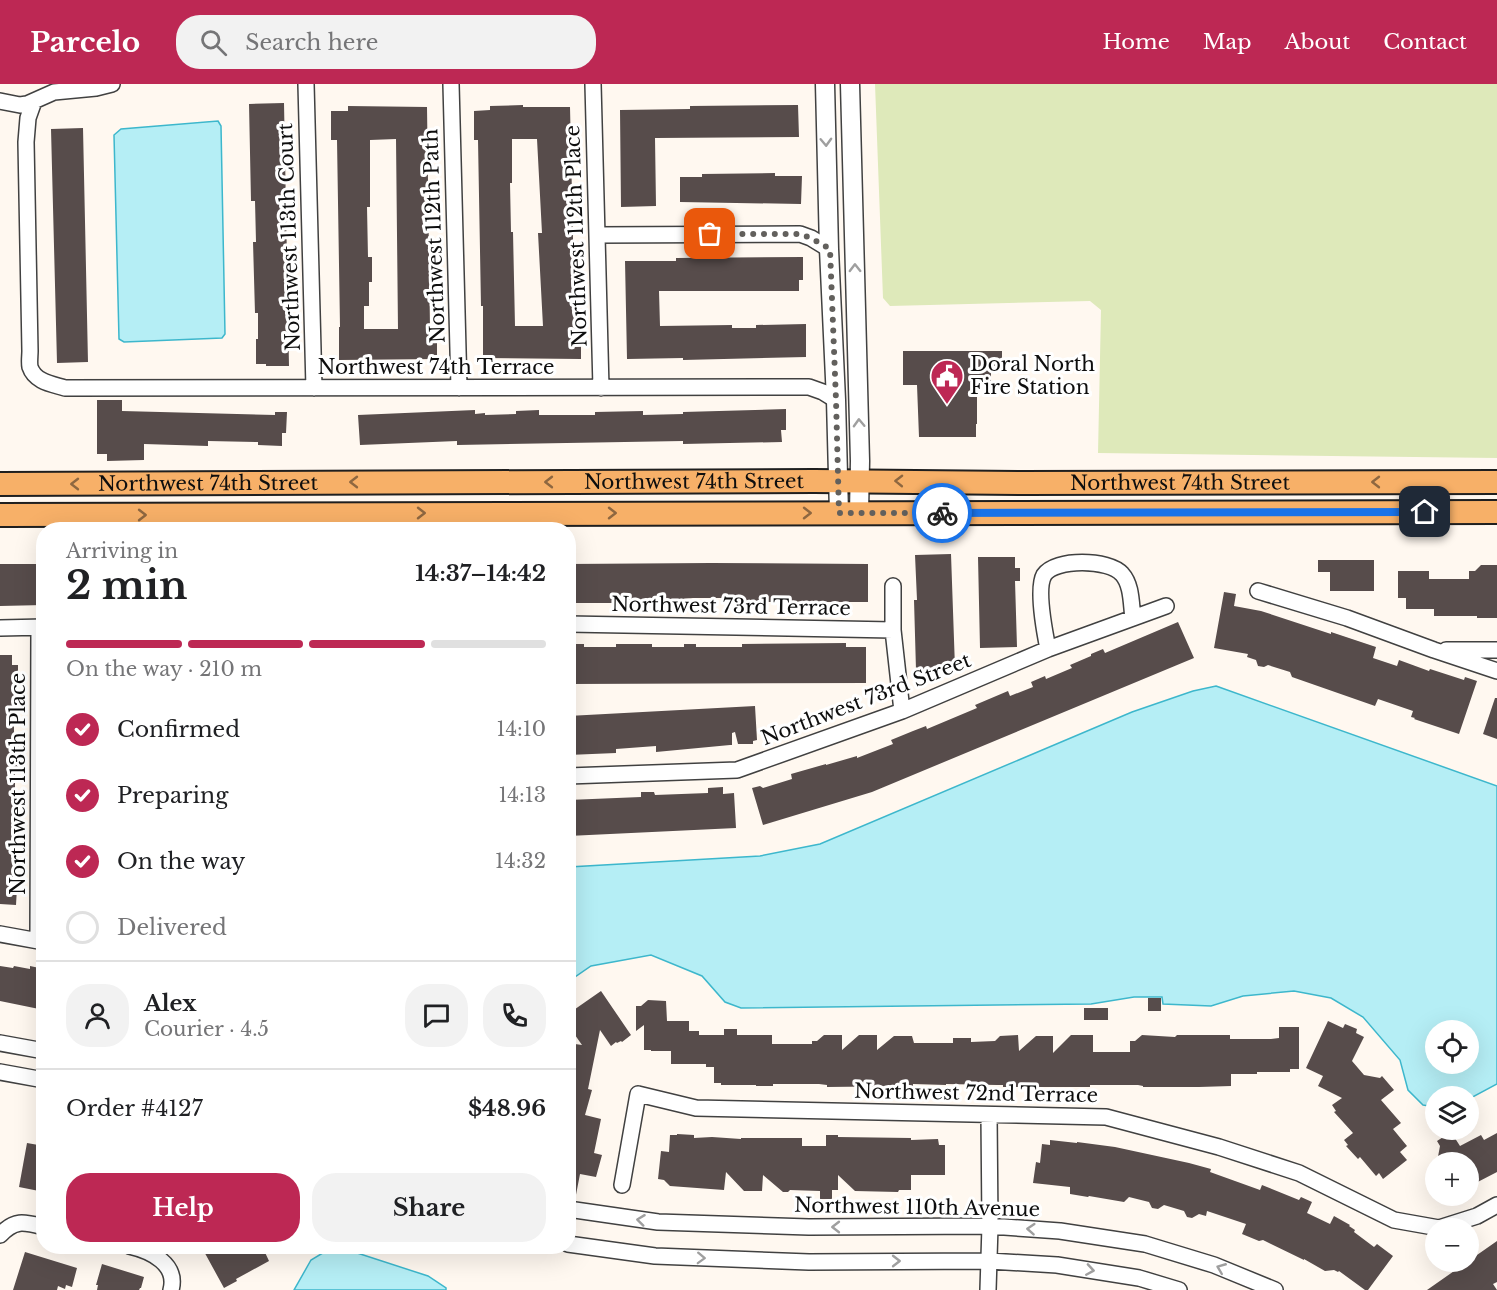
<!DOCTYPE html>
<html lang="en">
<head>
<meta charset="utf-8">
<style>
  body { margin:0; font-family:"Libre Baskerville",serif; background:#f2f2f2; color:#202124; height:100vh; display:flex; flex-direction:column; font-size:22px; white-space:nowrap }
  * { box-sizing:border-box; margin:0 }
  p { font-size:20px; color:#757577 }
  .icon { flex:none; width:33px; height:33px; fill:none; stroke:currentColor; stroke-width:2; stroke-linecap:round; stroke-linejoin:round }
  .map { position:relative; flex:1; overflow:hidden }
  .panel { position:absolute; left:36px; top:438px; width:540px; height:732px; display:flex; flex-direction:column; background:#fff; border-radius:24px; box-shadow:0 6px 24px #0002 }
  .panel>* { flex:none }
  .fabs { position:absolute; left:1425px; top:936px; display:grid; gap:12px }
  .fabs a { display:grid; place-items:center; width:54px; height:54px; border-radius:50%; background:#fff; box-shadow:0 6px 24px #0002; font-size:30px }
  .pin { position:absolute; display:grid; place-items:center; width:51px; height:51px; color:#fff; margin:-26px; border-radius:12px; box-shadow:0 3px 9px #0006 }
  .courier { position:absolute; display:grid; place-items:center; width:60px; height:60px; margin:-30px; border:4px solid #1a73e8; border-radius:50%; background:#fff; color:#222; box-shadow:0 2px 8px #0007 }
  .headline em { font-style:normal; font-weight:800 }
  .headline div { display:flex; flex-direction:column-reverse }
  .headline { display:flex; align-items:center; justify-content:space-between; height:102px; padding:0 30px }
  h1 { font-size:39px; font-weight:800; line-height:45px }
  .bar { display:grid; grid-template-columns:repeat(4,1fr); gap:9px 6px; align-content:center; height:72px; padding:0 30px }
  .bar i { height:8px; border-radius:4px; background:#e0e0e0 }
  .bar .current { background:#bd2854 }
  .bar p { grid-column:span 4 }
  .line { display:flex; align-items:center; gap:15px; padding:0 30px; border-top:2px solid #e0e0e0 }
  .line div { flex:1 }
  .round { display:grid; place-items:center; flex:none; width:63px; height:63px; border-radius:24px; background:#f2f2f2 }
  ol { padding:0 30px; list-style:none }
  li { display:flex; align-items:center; gap:18px; height:66px }
  li p { margin-inline-start:auto }
  li .icon { padding:6px; border-radius:50%; background:#bd2854; color:#fff; stroke-width:4 }
  li:last-child { color:#757577 }
  li i { width:33px; height:33px; border:3px solid #e0e0e0; border-radius:50% }
  .action { display:flex; gap:12px; margin-top:auto; padding:12px 30px }
  .action a { flex:1; height:69px; border-radius:24px; background:#bd2854; color:#fff; font-size:24px; font-weight:800; line-height:69px; text-align:center }
  .action a+a { background:#f2f2f2; color:#202124 }
  header { display:flex; align-items:center; gap:36px; box-sizing:border-box; height:84px; padding:0 30px; background:#bd2854; color:#fff }
  header strong { font-size:28px }
  nav { display:flex; gap:33px; margin-inline-start:auto; font-size:21px }
  .search { width:420px; height:54px; background:#f2f2f2; display:flex; align-items:center; gap:15px; box-sizing:border-box; padding:0 21px; border-radius:24px; color:#757577; font-size:22px }
  .map>svg:first-child { display:block }
</style>
</head>
<body>
<header>
<strong>Parcelo</strong>
<div class="search"><svg class="icon" aria-label="search" viewBox="0 0 24 24"><circle cx="10" cy="10" r="6"/><path d="M15 15l6 6"/></svg>Search here</div>
<nav><a>Home</a><a>Map</a><a>About</a><a>Contact</a></nav>
</header>
<div class="map">
<svg width="1497" height="1206" viewBox="0 0 1497 1206">
  <rect width="100%" height="100%" fill="#fff8f0"/>
  <path fill="#dee9ba" d="M875 0H1497V374L1098 369 1101 226 1090 217 890 222 883 214Z"/>
  <path fill="#b5eef5" stroke="#3db7cc" stroke-width="1.5" fill-rule="evenodd" d="M218 37 221 42 225 250 222 254 124 258 119 255 114 51 121 45Z
    M1216 602 1497 702V1000L1469 1015 1468 1012H1436L1435 1023 1423 1021 1408 1006 1400 976 1363 933 1331 914 1294 907 1243 912 1211 922 1163 920 1162 913H1134L1091 920 741 924 725 918 702 892 651 871 591 882 569 897V783L760 772 820 760 1132 628 1193 607ZM1436 946H1468V980H1436Z
    M348 1166 428 1192 446 1204V1206H294L311 1176 326 1167Z"/>
  <path fill="#574c4b" fill-rule="evenodd" d="M284 19 289 282H266V280H256V255H258V229H255L253 158H256L255 117H251L249 20Z
    M523 21V23H570L575 242H581V275L483 274V222H481L478 56H474V27L490 26V22ZM512 55H537L542 149H538L543 242H515L513 148H511L510 99H512Z
    M798 21 799 53 655 54 656 122 621 123 620 26 690 25V22Z
    M348 22 427 23 430 245H437V275L339 276V243H340L337 56H331V27H348ZM396 55 398 245H364V222H369V198H372V173H368L367 123H370V56Z
    M83 44 88 278 57 279 51 45Z
    M775 89V92H802L801 120 680 118V93H702V90Z
    M803 173V196H799V207H659L660 242 732 241V244H756V241L806 240V273L683 276V274L627 275 625 177H676V174Z
    M903 267H1002V282H991V302H977V340H976V353H919L917 301H903Z
    M97 316H122V327L275 331V328H287L286 349H282V362L258 361V358L208 357V362L144 360V376L107 377V370H97Z
    M786 325V346H781L782 358 683 360V357L457 361V357L360 361 358 331 475 326V330L485 329V331L516 330V327L539 326V331H595V328L643 327V331L683 330V328Z
    M951 470 955 584 916 586 914 516H917L915 471Z
    M978 473H1015V484H1020V497H1015L1017 563 980 564Z
    M1318 476H1374V507H1330V488H1318Z
    M711 479 868 480V518H722V514H693L681 515V520H656V519H568V480Z
    M0 480H44V521L0 522Z
    M1481 481H1497V534H1477V532H1434V525H1406V514H1398V487H1429V495H1469V487H1475Z
    M1224 508 1236 510 1234 522 1261 527 1331 550V548L1376 563 1373 574 1397 582 1399 576 1429 587 1430 585 1464 596 1465 593 1477 597 1459 650 1414 635 1415 634 1411 633 1413 627 1378 615 1375 622 1292 593 1290 588 1268 581 1264 583 1258 582 1256 576 1247 573 1248 570 1214 564Z
    M1178 538 1194 574 872 708 763 741 752 704 760 702 763 704 792 695 791 690 826 680V681L857 672V674L893 660 891 656 913 647 926 642 927 645 977 624 975 621 1008 607 1010 612 1033 603 1031 598 1045 592 1046 595 1072 584 1070 581 1091 572V570L1103 565 1105 569Z
    M846 559V563H866V599L568 600V566H572V560H584V563H616V560H652V563H684V560H696V563H742V560Z
    M0 571H12V581H18V593H14V650H19L18 683H15V721H20L17 769H19L16 821 0 820Z
    M1495 614H1497V655L1483 650Z
    M755 622 757 656 753 657V660H738L735 648 732 649V661H730L656 668V662L616 665V669L568 671V632Z
    M723 703V710L734 709 736 744 568 752V716L641 713V708H654L655 711 708 709V704Z
    M0 882 13 884 14 882 30 885V882L44 885V926L0 917Z
    M601 907 631 951 622 958 621 957 617 959 616 958 611 962 600 946 588 1005 592 1006 585 1031 601 1035 594 1069 602 1071 596 1093 580 1090 575 1116 568 1115V959L582 961 568 941V930Z
    M1148 914H1161V927H1148Z
    M648 916 666 917 667 937H689V947H699V951H724V945H737V951H772V960H812V957H817L824 951H842V966L859 951H877V966L894 952H912L914 959H953V954H971V958L995 957 1000 952 1018 951 1019 967 1036 952H1053V969L1071 951H1093V968H1130V957H1135L1142 951 1175 953 1177 951H1230V955H1271L1279 954V943H1299V985H1290V988H1257V990H1231V1002L1199 1003H1143V1002L1138 1001H1090V1003H1003V1001H997L946 1000V1001L913 1000V1002L827 1003V1001L819 1000H773V1002H756V1001H721V999H714V983H706V980H671V967H651V966H644V941L636 947V922H641Z
    M1084 924H1108V936H1084Z
    M1328 937 1343 944 1345 940 1357 945 1356 949 1364 953 1352 977 1364 991 1380 994 1382 992 1394 1006 1381 1016 1401 1039 1393 1045 1407 1062 1400 1068 1407 1076 1383 1095 1379 1089 1376 1092 1360 1073 1358 1075 1346 1062 1348 1061 1344 1056 1353 1049 1334 1028 1336 1027 1332 1021 1342 1014 1318 1002 1323 992 1306 984Z
    M1451 1048 1460 1062 1481 1051 1484 1056 1497 1049V1088L1468 1103V1078H1437L1440 1062 1437 1057Z
    M677 1050 694 1051V1054L712 1053 741 1055V1054H802V1062H826V1051H838V1053L911 1054V1056L938 1055 939 1061H945V1091H911V1106H899L898 1108 855 1107 838 1091V1106H832V1115H820V1107L790 1106 788 1108H783L763 1091 762 1107H744L726 1088 724 1106 670 1102 664 1096 658 1095 661 1067 669 1068 670 1051H677Z
    M1050 1056 1077 1059V1058L1115 1063 1189 1079 1211 1085 1210 1088 1260 1106 1262 1101 1299 1116 1301 1113 1312 1118 1307 1129 1330 1140 1334 1132 1350 1141 1349 1142 1355 1146 1354 1148 1374 1163 1377 1160 1393 1172 1368 1206H1365L1339 1187 1338 1188 1334 1186 1325 1187 1304 1175V1176L1263 1156 1259 1157 1242 1150 1246 1140 1207 1127 1206 1132 1199 1130 1192 1134 1187 1133 1184 1127 1164 1121 1158 1125 1152 1124 1149 1118 1129 1113 1124 1118 1089 1112 1088 1113 1070 1110V1103L1033 1099 1036 1078 1040 1079 1042 1060 1050 1061Z
    M27 1059 44 1062V1108L19 1103Z
    M1497 1157V1198L1493 1200 1497 1206H1427Z
    M201 1162H262L269 1177 236 1195 237 1197 224 1204Z
    M25 1168 77 1184 72 1203 66 1201 65 1205 58 1202 57 1206H13Z
    M102 1180 144 1193 141 1204H140L139 1206H97L98 1201H96Z"/>
  <g fill="none" stroke-linecap="round" stroke-linejoin="round">
    <defs>
      <path id="minor" d="M306 0 314 304
        M451 0 459 304
        M593 0 601 304
        M0 17 20 21 27 20 54 8 96 4 112 0
        M34 17 28 34 26 58 30 267C30 272 29 278 30 283 35 298 52 300 65 304L809 303 823 308 836 316
        M597 151 800 150 811 154 829 165
        M893 502V546L902 627
        M1258 507 1347 534 1434 566 1497 587
        M568 540 893 546
        M0 544 44 543
        M1048 565C1045 550 1036 505 1044 491 1055 474 1109 475 1122 490 1132 501 1131 520 1133 534
        M1446 566H1497
        M568 692 737 686 902 627 1048 565 1166 522
        M0 850 44 858
        M38 856 39 543
        M0 959 44 967
        M0 988 44 996
        M622 1101 638 1010 696 1024 1106 1033 1219 1063 1299 1089 1394 1136 1439 1144
        M568 1125 658 1138 809 1143 990 1142 1060 1147 1145 1160 1214 1181 1275 1206
        M1439 1144 1477 1132 1497 1121
        M0 1151C15 1135 24 1138 44 1143
        M568 1160 655 1172 809 1178 989 1177 1057 1181 1139 1194 1179 1206
        M129 1162C151 1167 178 1180 171 1206
        M988 1206 990 1142 989 1031"/>
      <path id="tertiary" d="M825 0 829 165 836 316 839 429
        M850 0 860 377 859 429"/>
      <g id="primary">
        <path id="s1" d="M0 400 814 397 1021 399 1497 398"/>
        <path d="M0 431 1497 428"/>
      </g>
    </defs>
    <use href="#minor" stroke="#414141" stroke-width="18"/>
    <use href="#tertiary" stroke="#414141" stroke-width="21"/>
    <use href="#primary" stroke="#1f1f1f" stroke-width="26"/>
    <use href="#minor" stroke="#fff" stroke-width="15"/>
    <use href="#tertiary" stroke="#fff" stroke-width="18"/>
    <use href="#primary" stroke="#f7b068" stroke-width="22"/>
  </g>
  <defs><path id="oneway-chevron" d="M-2-3.5L2.5 0L-2 3.5" fill="none" stroke-width="1.6" stroke-linecap="round" stroke-linejoin="round" transform="scale(1.5)"/></defs>
  <g stroke="#9f9f9f">
    <use href="#oneway-chevron" transform="translate(826 58) rotate(88)"/>
    <use href="#oneway-chevron" transform="translate(855 184) rotate(-91)"/>
    <use href="#oneway-chevron" transform="translate(859 339) rotate(-92)"/>
    <use href="#oneway-chevron" transform="translate(641 1136) rotate(-173)"/>
    <use href="#oneway-chevron" transform="translate(836 1143) rotate(180)"/>
    <use href="#oneway-chevron" transform="translate(1031 1145) rotate(-176)"/>
    <use href="#oneway-chevron" transform="translate(701 1174) rotate(2)"/>
    <use href="#oneway-chevron" transform="translate(896 1177)"/>
    <use href="#oneway-chevron" transform="translate(1221 1184) rotate(-158)"/>
    <use href="#oneway-chevron" transform="translate(1090 1186) rotate(9)"/>
  </g>
  <g stroke="#8e6740">
    <use href="#oneway-chevron" transform="translate(899 397) rotate(-179)"/>
    <use href="#oneway-chevron" transform="translate(354 398) rotate(180)"/>
    <use href="#oneway-chevron" transform="translate(549 398) rotate(180)"/>
    <use href="#oneway-chevron" transform="translate(1376 398) rotate(180)"/>
    <use href="#oneway-chevron" transform="translate(75 400) rotate(180)"/>
    <use href="#oneway-chevron" transform="translate(421 429)"/>
    <use href="#oneway-chevron" transform="translate(612 429)"/>
    <use href="#oneway-chevron" transform="translate(807 429)"/>
    <use href="#oneway-chevron" transform="translate(142 431)"/>
  </g>
  <g fill="none" stroke-linecap="round" stroke-linejoin="round">
    <path stroke="#62605d" stroke-width="6" stroke-dasharray="0 10.8" d="M710 150H800L811 154 830 165 836 316 839 429H942"/>
    <path stroke="#1a73e8" stroke-width="8" d="M942 429 1425 428"/>
  </g>
  <defs>
    <symbol id="civic-pin" viewBox="-11 -11 22 30"><path d="M0 17L-7.5 6A9.5 9.5 0 1 1 7.5 6Z" fill="#bd2854" stroke="#fff"/><path d="M-.6-6.5H3V-4.5H.6V-3L4-1V1h2V6H-6V1h2V-1L-.6-3ZM-1.2 2.5V6h2.4V2.5Z" fill="#fff"/></symbol>
  </defs>
  <g fill-rule="evenodd">
    <use href="#civic-pin" x="928" y="273" width="38" height="52"/>
  </g>
  <g text-anchor="middle" dominant-baseline="central" stroke-width="6" stroke-linejoin="round" paint-order="stroke">
    <g font-size="20" fill="#0e0e0e" stroke="#fff">
      <text transform="translate(434 152) rotate(-92)">Northwest 112th Path</text>
      <text transform="translate(576 152) rotate(-92)">Northwest 112th Place</text>
      <text transform="translate(289 153) rotate(-92)">Northwest 113th Court</text>
      <text x="436" y="283">Northwest 74th Terrace</text>
      <text stroke="none"><textPath href="#s1" startOffset="694">Northwest 74th Street</textPath></text>
      <text stroke="none"><textPath href="#s1" startOffset="1180">Northwest 74th Street</textPath></text>
      <text stroke="none"><textPath href="#s1" startOffset="208">Northwest 74th Street</textPath></text>
      <text transform="translate(731 522) rotate(1)">Northwest 73rd Terrace</text>
      <text transform="translate(866 615) rotate(-21)">Northwest 73rd Street</text>
      <text transform="translate(18 700) rotate(-90)">Northwest 113th Place</text>
      <text transform="translate(976 1009) rotate(1)">Northwest 72nd Terrace</text>
      <text transform="translate(917 1123) rotate(1)">Northwest 110th Avenue</text>
    </g>
    <g font-size="20" fill="#0e0e0e" stroke="#fff" text-anchor="start">
      <text x="970" y="280">Doral North<tspan x="970" dy="23">Fire Station</tspan></text>
    </g>
  </g>
</svg>
<div class="fabs">
<a><svg class="icon" aria-label="locate" viewBox="0 0 24 24"><circle cx="12" cy="12" r="6"/><path d="M12 2v4M12 18v4M2 12h4M18 12h4"/></svg></a>
<a><svg class="icon" aria-label="layers" viewBox="0 0 24 24"><path d="M12 4l9 5-9 5-9-5zM3 14l9 5 9-5"/></svg></a>
<a>+</a>
<a>−</a>
</div>
<div class="pin" style="left:710px;top:150px;background:#ea580c"><svg class="icon" aria-label="bag" viewBox="0 0 24 24"><path d="M5 8h14l-1 12H6zM9 8a3 3 0 0 1 6 0"/></svg></div>
<div class="pin" style="left:1425px;top:428px;background:#1f2937"><svg class="icon" aria-label="home" viewBox="0 0 24 24"><path d="M3 11l9-7 9 7M6 9v11h12V9"/></svg></div>
<div class="courier" style="left:942px;top:429px"><svg class="icon" aria-label="bike" viewBox="0 0 24 24"><circle cx="6" cy="16" r="4"/><circle cx="18" cy="16" r="4"/><path d="M6 16l4-8h5l3 8M10 8l3 8H6M13 5h3"/></svg></div>
<section class="panel">
<div class="headline"><div><h1>2 min</h1><p>Arriving in</p></div><em>14:37–14:42</em></div>
<div class="bar"><i class="current"></i><i class="current"></i><i class="current"></i><i></i><p>On the way · 210 m</p></div>
<ol>
<li><svg class="icon" aria-label="check" viewBox="0 0 24 24"><path d="M5 12l5 5 9-10"/></svg>Confirmed<p>14:10</p></li>
<li><svg class="icon" aria-label="check" viewBox="0 0 24 24"><path d="M5 12l5 5 9-10"/></svg>Preparing<p>14:13</p></li>
<li><svg class="icon" aria-label="check" viewBox="0 0 24 24"><path d="M5 12l5 5 9-10"/></svg>On the way<p>14:32</p></li>
<li><i></i>Delivered</li>
</ol>
<div class="line" style="height:108px"><a class="round"><svg class="icon" aria-label="person" viewBox="0 0 24 24"><circle cx="12" cy="8" r="4"/><path d="M4 21q1-7 8-7t8 7"/></svg></a><div><b>Alex</b><p>Courier · 4.5</p></div><a class="round"><svg class="icon" aria-label="chat" viewBox="0 0 24 24"><path d="M4 5h16v11H9l-5 4z"/></svg></a><a class="round"><svg class="icon" aria-label="phone" viewBox="0 0 24 24"><path d="M5 4h4l2 5-3 2q2 4 5 5l2-3 5 2v4C11 20 4 13 5 4z"/></svg></a></div>
<div class="line" style="height:78px"><div>Order #4127</div><b>$48.96</b></div>
<div class="action"><a>Help</a><a>Share</a></div>
</section>
</div>
</body>
</html>
